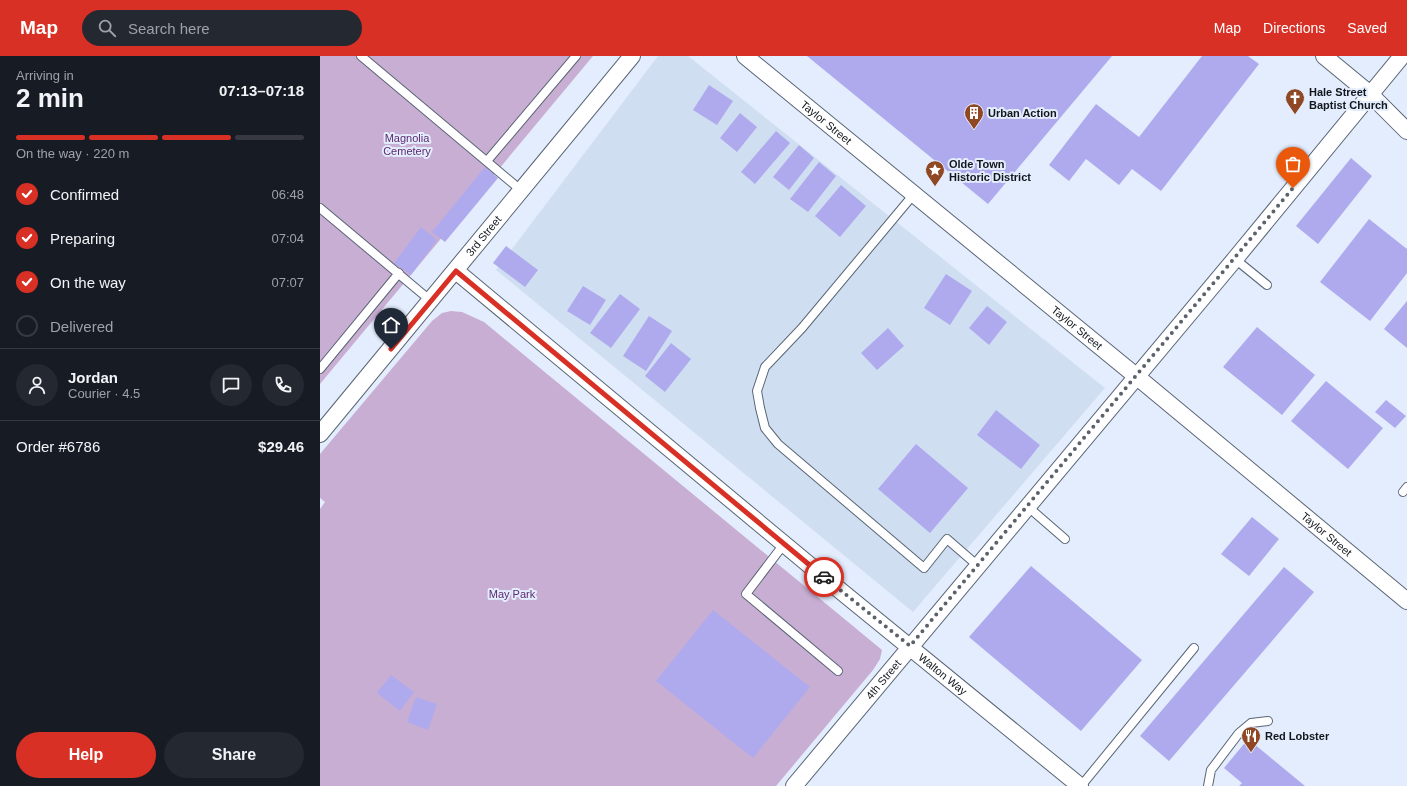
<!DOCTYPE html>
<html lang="en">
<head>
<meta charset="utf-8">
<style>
  body { margin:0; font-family:Arial,sans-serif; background:#242831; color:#f1f3f6; height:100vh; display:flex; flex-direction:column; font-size:15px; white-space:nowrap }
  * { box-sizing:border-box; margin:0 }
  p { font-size:13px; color:#9ea1a6 }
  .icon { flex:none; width:22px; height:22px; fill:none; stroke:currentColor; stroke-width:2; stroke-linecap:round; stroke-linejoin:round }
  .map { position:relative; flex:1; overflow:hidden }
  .sheet { display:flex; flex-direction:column; background:#171b24; width:320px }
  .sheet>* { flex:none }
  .pin { position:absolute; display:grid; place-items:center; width:34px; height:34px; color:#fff; margin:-41px -17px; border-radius:50% 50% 50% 0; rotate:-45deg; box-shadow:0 0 4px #0007 }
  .pin .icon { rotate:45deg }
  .courier { position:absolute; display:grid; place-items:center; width:40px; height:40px; margin:-20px; border:3px solid #d93025; border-radius:50%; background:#fff; color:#222; box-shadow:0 1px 5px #0007 }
  .head em { font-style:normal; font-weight:700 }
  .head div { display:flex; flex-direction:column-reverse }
  .head { display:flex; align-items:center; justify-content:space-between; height:68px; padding:0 16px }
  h1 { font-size:26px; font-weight:700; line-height:30px }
  .bar { display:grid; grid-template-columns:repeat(4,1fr); gap:6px 4px; align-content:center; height:48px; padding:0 16px }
  .bar i { height:5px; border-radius:3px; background:#363941 }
  .bar .selected { background:#d93025 }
  .bar p { grid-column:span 4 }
  .line { display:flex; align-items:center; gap:10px; padding:0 16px; border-top:1px solid #363941 }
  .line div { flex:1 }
  .round { display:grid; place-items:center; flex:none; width:42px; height:42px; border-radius:21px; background:#242831 }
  ol { padding:0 16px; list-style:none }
  li { display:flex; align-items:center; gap:12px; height:44px }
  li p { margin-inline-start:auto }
  li .icon { padding:4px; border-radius:50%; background:#d93025; color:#fff; stroke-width:4 }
  li:last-child { color:#9ea1a6 }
  li i { width:22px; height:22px; border:2px solid #363941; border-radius:50% }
  .primary-button { display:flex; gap:8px; margin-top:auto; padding:8px 16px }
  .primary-button a { flex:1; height:46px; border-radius:24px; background:#d93025; color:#fff; font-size:16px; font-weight:700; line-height:46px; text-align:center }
  .primary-button a+a { background:#242831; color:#f1f3f6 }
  header { display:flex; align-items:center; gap:24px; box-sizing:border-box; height:56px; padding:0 20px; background:#d93025; color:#fff }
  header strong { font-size:19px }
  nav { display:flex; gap:22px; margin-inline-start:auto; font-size:14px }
  .search { width:280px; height:36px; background:#242831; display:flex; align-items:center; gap:10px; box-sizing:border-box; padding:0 14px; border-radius:22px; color:#9ea1a6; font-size:15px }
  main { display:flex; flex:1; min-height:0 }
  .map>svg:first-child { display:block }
</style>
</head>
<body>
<header>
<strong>Map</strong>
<div class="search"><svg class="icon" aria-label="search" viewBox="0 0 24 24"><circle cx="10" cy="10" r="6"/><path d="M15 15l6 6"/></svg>Search here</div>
<nav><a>Map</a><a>Directions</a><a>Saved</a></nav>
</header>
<main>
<section class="sheet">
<div class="head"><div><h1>2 min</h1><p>Arriving in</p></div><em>07:13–07:18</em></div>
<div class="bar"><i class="selected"></i><i class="selected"></i><i class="selected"></i><i></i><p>On the way · 220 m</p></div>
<ol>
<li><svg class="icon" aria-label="check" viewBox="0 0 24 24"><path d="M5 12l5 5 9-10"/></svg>Confirmed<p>06:48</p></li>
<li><svg class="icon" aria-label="check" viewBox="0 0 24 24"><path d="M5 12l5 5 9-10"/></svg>Preparing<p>07:04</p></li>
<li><svg class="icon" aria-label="check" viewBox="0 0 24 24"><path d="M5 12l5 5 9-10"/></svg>On the way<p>07:07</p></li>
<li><i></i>Delivered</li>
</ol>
<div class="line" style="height:72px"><a class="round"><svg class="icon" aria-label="person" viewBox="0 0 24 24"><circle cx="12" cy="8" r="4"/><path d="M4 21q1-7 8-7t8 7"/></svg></a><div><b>Jordan</b><p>Courier · 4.5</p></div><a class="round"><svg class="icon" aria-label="chat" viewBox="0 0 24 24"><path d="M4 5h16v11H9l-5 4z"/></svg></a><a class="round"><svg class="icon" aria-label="phone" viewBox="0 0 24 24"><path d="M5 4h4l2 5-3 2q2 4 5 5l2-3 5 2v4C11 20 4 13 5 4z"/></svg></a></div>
<div class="line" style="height:52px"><div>Order #6786</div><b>$29.46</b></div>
<div class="primary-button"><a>Help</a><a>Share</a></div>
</section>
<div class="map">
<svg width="1087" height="730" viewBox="0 0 1087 730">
  <rect width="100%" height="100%" fill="#e3edfd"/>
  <path fill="#d0def2" d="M338 0H368L785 332 593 556 176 214Z"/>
  <path fill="#c9aed3" d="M0 0H273L0 328Z
    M131 255 142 256 164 266 562 594 560 603 553 614 456 730H0V453L5 446 0 442V398L112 265 122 257Z"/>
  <path fill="#afaaed" d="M487 0H792L668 148Z
    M882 0H928L939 8 841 135 812 113 799 129 766 103 749 125 729 109 776 48 819 81Z
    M389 29 413 45 397 69 373 54Z
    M420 57 437 71 417 96 400 82Z
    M456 75 470 87 435 128 421 116Z
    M479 89 494 102 469 134 453 121Z
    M1031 102 1052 120 998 188 976 170Z
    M499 106 516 120 488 156 470 143Z
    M165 111 178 122 125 186 112 176Z
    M521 129 546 150 520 181 495 160Z
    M1049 163 1087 193V217L1050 265 1000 226Z
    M101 171 117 184 91 219 74 207Z
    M186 190 218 214 205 231 173 207Z
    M626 218 652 235 630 269 604 252Z
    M263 230 286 244 270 269 247 255Z
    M300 238 320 253 291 292 270 277Z
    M1087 245V292L1064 273Z
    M667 250 687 266 669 289 649 272Z
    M329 260 352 275 326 315 303 300Z
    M937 271 995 319 962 359 903 311Z
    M568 272 584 290 557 314 541 297Z
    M351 287 371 303 345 336 325 320Z
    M1006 325 1063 372 1028 413 971 365Z
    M1066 344 1086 360 1075 372 1055 356Z
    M676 354 720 389 701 413 657 379Z
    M596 388 648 432 610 477 558 433Z
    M932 461 959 483 929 520 901 498Z
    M711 510 822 604 761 675 649 581Z
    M964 511 994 536 849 705 820 680Z
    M393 554 490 631 433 702 336 625Z
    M71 619 94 636 80 655 57 637Z
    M96 641 117 648 108 674 87 666Z
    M928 683 985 730H919L922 727 904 712Z"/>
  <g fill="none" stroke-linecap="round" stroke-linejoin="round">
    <defs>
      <path id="service" d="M41 0 202 135
        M167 105 256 0
        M594 138 482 272 445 311 437 335 440 352 445 372 458 388 604 512 627 483 657 509
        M0 152 111 245
        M915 203 947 229
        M0 313 79 217
        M1083 436 1087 431
        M707 450 745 483
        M464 488 426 538 518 615
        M761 730 874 592
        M888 730 891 714 919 677 931 667 948 665"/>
      <g id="minor">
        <path id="s1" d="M425 0 816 320 1087 545"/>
        <path d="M1004 0 1050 38 1087 75"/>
        <path id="s2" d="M136 215 511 527 760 730"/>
        <path id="s3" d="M0 378 312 0"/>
        <path id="s4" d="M474 730 915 203 1082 0"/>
      </g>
    </defs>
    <use href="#service" stroke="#596575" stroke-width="10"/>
    <use href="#minor" stroke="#596575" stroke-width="18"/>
    <use href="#service" stroke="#fff" stroke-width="8"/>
    <use href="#minor" stroke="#fff" stroke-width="16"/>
  </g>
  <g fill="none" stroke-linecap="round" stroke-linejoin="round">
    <path stroke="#5b626b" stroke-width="4" stroke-dasharray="0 7.2" d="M504 521 590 590 973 132"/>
    <path stroke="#d93025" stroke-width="5" d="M71 293 136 215 504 521"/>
  </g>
  <defs>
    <symbol id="church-pin" viewBox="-11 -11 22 30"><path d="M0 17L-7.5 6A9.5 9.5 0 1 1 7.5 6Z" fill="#8f4823" stroke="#e3edfd"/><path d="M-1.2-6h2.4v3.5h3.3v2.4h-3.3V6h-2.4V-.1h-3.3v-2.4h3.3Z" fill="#fff"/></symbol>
    <symbol id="building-pin" viewBox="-11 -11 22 30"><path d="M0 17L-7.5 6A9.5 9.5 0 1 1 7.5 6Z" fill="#8f4823" stroke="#e3edfd"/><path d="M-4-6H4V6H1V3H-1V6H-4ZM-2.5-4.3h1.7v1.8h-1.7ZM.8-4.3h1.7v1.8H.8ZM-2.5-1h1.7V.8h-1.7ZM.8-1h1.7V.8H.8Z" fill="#fff"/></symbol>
    <symbol id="sight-pin" viewBox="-11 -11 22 30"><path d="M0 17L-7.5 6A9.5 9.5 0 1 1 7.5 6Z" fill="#8f4823" stroke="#e3edfd"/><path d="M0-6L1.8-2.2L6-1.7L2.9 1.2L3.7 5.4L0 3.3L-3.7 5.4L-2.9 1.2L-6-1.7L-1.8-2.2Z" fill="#fff"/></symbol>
    <symbol id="restaurant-pin" viewBox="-11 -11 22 30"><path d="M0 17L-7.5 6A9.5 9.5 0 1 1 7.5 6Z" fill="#8f4823" stroke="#e3edfd"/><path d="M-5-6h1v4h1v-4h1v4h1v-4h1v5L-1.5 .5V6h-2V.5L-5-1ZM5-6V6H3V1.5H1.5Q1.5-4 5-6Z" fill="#fff"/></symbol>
  </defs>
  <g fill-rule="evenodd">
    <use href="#church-pin" x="964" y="31" width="22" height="30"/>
    <use href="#building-pin" x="643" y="46" width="22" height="30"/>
    <use href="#sight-pin" x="604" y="103" width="22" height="30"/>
    <use href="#restaurant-pin" x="920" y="669" width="22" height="30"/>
  </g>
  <g text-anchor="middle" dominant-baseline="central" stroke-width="4" stroke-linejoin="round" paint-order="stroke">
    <g font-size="11" font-weight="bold" fill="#12171d" stroke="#e3edfd" text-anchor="start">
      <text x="989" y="36">Hale Street<tspan x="989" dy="13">Baptist Church</tspan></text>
      <text x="668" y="57">Urban Action</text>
      <text x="629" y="108">Olde Town<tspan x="629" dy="13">Historic District</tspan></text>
      <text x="945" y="680">Red Lobster</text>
    </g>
    <g font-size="11" fill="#12171d" stroke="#e3edfd">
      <text stroke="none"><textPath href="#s1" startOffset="105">Taylor Street</textPath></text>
      <text stroke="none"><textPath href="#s3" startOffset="257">3rd Street</textPath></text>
      <text stroke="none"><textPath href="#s1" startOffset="429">Taylor Street</textPath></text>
      <text stroke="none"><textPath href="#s1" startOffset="753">Taylor Street</textPath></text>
      <text stroke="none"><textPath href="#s2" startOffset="632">Walton Way</textPath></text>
      <text stroke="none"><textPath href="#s4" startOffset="139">4th Street</textPath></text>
    </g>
    <g font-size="11" fill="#5e2a6f" stroke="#e3edfd">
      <text x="87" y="82">Magnolia<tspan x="87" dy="13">Cemetery</tspan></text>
      <text x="192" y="538">May Park</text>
    </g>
  </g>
</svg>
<div class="pin" style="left:973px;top:132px;background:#ea580c"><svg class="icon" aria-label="bag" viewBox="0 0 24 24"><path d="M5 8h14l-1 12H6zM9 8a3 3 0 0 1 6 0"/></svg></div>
<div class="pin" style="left:71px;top:293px;background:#1f2937"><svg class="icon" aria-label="home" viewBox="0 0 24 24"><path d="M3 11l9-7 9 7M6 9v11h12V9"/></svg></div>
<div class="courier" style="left:504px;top:521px"><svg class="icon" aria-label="car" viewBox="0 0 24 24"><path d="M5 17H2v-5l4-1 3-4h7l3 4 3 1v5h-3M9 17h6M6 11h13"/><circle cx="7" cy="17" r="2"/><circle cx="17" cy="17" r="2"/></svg></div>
</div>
</main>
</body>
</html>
